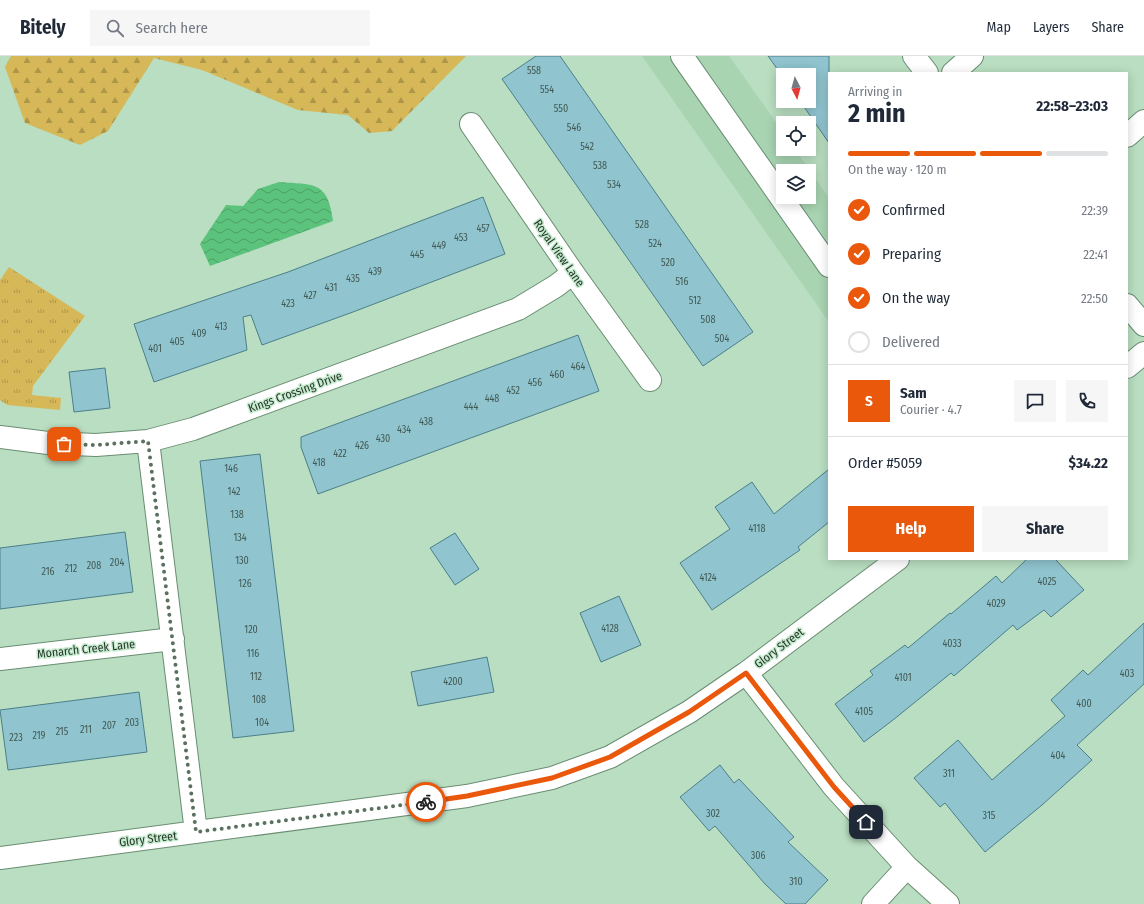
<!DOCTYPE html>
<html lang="en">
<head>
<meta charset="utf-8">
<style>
  body { margin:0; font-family:"Fira Sans Condensed",sans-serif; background:#f6f6f7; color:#1f2937; height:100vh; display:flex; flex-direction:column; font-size:15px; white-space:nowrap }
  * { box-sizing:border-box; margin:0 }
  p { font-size:13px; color:#747a83 }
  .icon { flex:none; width:22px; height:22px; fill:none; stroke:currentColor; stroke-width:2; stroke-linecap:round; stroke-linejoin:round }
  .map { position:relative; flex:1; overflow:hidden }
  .sheet { position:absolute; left:828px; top:16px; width:300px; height:488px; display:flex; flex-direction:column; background:#fff; border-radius:0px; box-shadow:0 2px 10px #0003 }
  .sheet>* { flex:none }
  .needle { width:26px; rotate:174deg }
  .buttons { position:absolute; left:776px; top:12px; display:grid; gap:8px }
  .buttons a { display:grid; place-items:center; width:40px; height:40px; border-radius:0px; background:#fff; box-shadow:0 2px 10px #0003; font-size:20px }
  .pin { position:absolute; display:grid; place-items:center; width:34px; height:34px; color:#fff; margin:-17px; border-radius:8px; box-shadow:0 2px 6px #0006 }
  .courier { position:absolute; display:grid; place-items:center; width:40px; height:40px; margin:-20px; border:3px solid #ea580c; border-radius:50%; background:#fff; color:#222; box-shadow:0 1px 5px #0007 }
  .overview em { font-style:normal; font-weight:700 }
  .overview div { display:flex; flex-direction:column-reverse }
  .overview { display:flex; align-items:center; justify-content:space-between; height:68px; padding:0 20px }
  h1 { font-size:26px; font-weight:700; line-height:30px }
  .bar { display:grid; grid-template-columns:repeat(4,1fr); gap:6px 4px; align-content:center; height:48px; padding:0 20px }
  .bar i { height:5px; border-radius:3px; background:#e0e1e3 }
  .bar .current { background:#ea580c }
  .bar p { grid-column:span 4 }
  .line { display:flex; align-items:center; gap:10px; padding:0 20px; border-top:1px solid #e0e1e3 }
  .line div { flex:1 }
  .round { display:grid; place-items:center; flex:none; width:42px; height:42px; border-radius:0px; background:#f6f6f7 }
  ol { padding:0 20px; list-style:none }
  li { display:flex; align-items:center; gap:12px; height:44px }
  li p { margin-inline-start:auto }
  li .icon { padding:4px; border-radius:50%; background:#ea580c; color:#fff; stroke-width:4 }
  li:last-child { color:#747a83 }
  li i { width:22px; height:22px; border:2px solid #e0e1e3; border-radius:50% }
  .button { display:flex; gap:8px; margin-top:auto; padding:8px 20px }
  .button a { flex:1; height:46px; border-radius:0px; background:#ea580c; color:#fff; font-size:16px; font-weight:700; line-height:46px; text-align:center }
  .button a+a { background:#f6f6f7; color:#1f2937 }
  header { display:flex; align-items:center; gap:24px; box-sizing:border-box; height:56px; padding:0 20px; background:#fff; border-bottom:1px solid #e0e1e3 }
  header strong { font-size:19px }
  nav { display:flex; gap:22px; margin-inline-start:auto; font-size:14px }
  .search { width:280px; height:36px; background:#f6f6f7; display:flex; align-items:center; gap:10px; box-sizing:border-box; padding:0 14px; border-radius:0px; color:#747a83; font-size:15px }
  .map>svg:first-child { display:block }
</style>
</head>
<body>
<header>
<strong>Bitely</strong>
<div class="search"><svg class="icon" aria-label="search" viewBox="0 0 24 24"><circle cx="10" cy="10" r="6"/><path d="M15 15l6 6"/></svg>Search here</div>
<nav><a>Map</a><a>Layers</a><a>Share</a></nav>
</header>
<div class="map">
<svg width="1144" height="848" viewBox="0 0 1144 848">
  <defs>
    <pattern id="grass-tufts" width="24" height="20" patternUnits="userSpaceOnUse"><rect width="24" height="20" fill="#d7b858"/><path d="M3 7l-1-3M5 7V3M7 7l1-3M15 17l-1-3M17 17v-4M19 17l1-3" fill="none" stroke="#ae9649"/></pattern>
    <pattern id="forest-firs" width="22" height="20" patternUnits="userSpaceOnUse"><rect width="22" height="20" fill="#d7b858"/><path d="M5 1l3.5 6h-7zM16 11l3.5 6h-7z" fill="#ae9649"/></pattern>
    <pattern id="water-waves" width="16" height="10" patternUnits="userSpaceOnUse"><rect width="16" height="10" fill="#5cc37c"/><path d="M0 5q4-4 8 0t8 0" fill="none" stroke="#4c9f66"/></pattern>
  </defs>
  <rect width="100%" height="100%" fill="#b9dec1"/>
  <path fill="#a8d4b2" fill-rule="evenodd" d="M642 0H729L783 76V93H795L829 142V266ZM783 115H809V141H783Z"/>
  <path fill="url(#grass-tufts)" d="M9 211 85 260 33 330 32 339 61 342 60 354 7 349 0 344V224Z"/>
  <path fill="url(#forest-firs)" d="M11 0H466L392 75 369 77 348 59 298 54 202 14 154 2 108 75 80 89 25 67 5 11Z"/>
  <path fill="url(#water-waves)" d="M279 126C313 129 328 124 333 165L210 210 200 188 226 149 243 150 258 133Z"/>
  <path fill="#90c4cf" stroke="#4c7f89" d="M536 0H560L753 276 703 310 502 23Z
    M768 0H829V87L800 45H809V19H783V21Z
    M483 141 505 198 353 256 262 289 251 259 243 261 247 294 154 326 134 268 288 216Z
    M578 279 599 335 318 438 301 391V381Z
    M105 312 110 352 74 356 69 316Z
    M260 398 294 675 233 682 200 405Z
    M829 413V466L798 491 800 494 712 554 680 507 730 473 715 451 752 426 774 458Z
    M125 476 133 536 0 553V492Z
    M455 477 479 513 455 529 430 492Z
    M1027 503H1055L1084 534 1051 561 1044 554 1017 574 1013 569 954 620 951 617 893 664 864 686 835 648 873 619 870 615 905 589 908 592 950 557 951 558 996 520 1002 527Z
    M619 540 641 589 601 606 580 557Z
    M1144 567V628L1077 689 1092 704 1042 749 985 796 945 747 940 751 914 722 958 684 992 724 1065 660 1051 644 1083 614 1088 619Z
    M487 601 494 636 418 650 411 616Z
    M139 636 147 696 8 714 0 654Z
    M720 709 734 727 739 723 794 781 788 786 828 824 805 848H786L765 828 715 770 709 775 680 741Z"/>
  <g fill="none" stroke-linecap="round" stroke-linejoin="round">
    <defs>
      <path id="minor" d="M682 0 829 210
        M914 0 927 17
        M953 17 972 0
        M471 68 573 217 650 324
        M1127 80 1144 65
        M1127 249 1144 269
        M1127 311 1144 297
        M0 381 48 387 96 389 148 385 193 373 518 253 556 230 573 217
        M148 385 196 776
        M0 603 173 583
        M746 617 834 731 907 811 948 848
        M0 802 467 740 552 722 610 701 689 656 746 617 898 503
        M873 848 907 811"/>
    </defs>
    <use href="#minor" stroke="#6a8d72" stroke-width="24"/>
    <use href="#minor" stroke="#fff" stroke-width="22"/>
  </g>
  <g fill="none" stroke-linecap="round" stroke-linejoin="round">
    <path stroke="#5b7160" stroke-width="4" stroke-dasharray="0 7.2" d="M64 388 96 389 148 385 196 776 426 746"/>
    <path stroke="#ea580c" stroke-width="5" d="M426 746 467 740 552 722 610 701 689 656 746 617 834 731 866 766"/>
  </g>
  <g text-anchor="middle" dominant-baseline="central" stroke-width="3" stroke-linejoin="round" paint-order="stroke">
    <g font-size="10" fill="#425a54">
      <text x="534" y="15">558</text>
      <text x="547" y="34">554</text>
      <text x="561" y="53">550</text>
      <text x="574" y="72">546</text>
      <text x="587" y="91">542</text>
      <text x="600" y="110">538</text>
      <text x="614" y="129">534</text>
      <text x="642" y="169">528</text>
      <text x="483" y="173">457</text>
      <text x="461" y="182">453</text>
      <text x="655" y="188">524</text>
      <text x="439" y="190">449</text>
      <text x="417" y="199">445</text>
      <text x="668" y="207">520</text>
      <text x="375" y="216">439</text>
      <text x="353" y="223">435</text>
      <text x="682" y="226">516</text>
      <text x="331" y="232">431</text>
      <text x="310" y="240">427</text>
      <text x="695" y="245">512</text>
      <text x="288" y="248">423</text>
      <text x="708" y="264">508</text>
      <text x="221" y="271">413</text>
      <text x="199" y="278">409</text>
      <text x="722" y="283">504</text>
      <text x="177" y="286">405</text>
      <text x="155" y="293">401</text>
      <text x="578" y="311">464</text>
      <text x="557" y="319">460</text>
      <text x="535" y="327">456</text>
      <text x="513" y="335">452</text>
      <text x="492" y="343">448</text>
      <text x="471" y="351">444</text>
      <text x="426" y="366">438</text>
      <text x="404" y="374">434</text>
      <text x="383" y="383">430</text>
      <text x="362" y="390">426</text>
      <text x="340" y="398">422</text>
      <text x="319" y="407">418</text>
      <text x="231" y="413">146</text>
      <text x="234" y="436">142</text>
      <text x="237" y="459">138</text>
      <text x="757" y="473">4118</text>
      <text x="240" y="482">134</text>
      <text x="242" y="505">130</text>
      <text x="117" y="507">204</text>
      <text x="94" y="510">208</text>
      <text x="71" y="513">212</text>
      <text x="48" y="516">216</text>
      <text x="708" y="522">4124</text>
      <text x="1047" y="526">4025</text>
      <text x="245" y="528">126</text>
      <text x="996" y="548">4029</text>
      <text x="610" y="573">4128</text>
      <text x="251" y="574">120</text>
      <text x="952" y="588">4033</text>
      <text x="253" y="598">116</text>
      <text x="1127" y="618">403</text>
      <text x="256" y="621">112</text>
      <text x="903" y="622">4101</text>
      <text x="453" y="626">4200</text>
      <text x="259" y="644">108</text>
      <text x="1084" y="648">400</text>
      <text x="864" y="656">4105</text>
      <text x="132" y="667">203</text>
      <text x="262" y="667">104</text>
      <text x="109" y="670">207</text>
      <text x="86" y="674">211</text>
      <text x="62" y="676">215</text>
      <text x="39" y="680">219</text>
      <text x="16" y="682">223</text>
      <text x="1058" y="700">404</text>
      <text x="949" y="718">311</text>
      <text x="713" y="758">302</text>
      <text x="989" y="760">315</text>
      <text x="758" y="800">306</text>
      <text x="796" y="826">310</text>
    </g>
    <g font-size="12" fill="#28362b" stroke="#c5ebce">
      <text transform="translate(559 197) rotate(55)">Royal View Lane</text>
      <text transform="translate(295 336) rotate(-20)">Kings Crossing Drive</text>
      <text transform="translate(779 592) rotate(-37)">Glory Street</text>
      <text transform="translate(86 593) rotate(-6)">Monarch Creek Lane</text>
      <text transform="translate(148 783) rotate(-7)">Glory Street</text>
    </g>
  </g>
</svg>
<div class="buttons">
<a><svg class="needle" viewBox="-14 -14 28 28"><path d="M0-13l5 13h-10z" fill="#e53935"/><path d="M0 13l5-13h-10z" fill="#747a83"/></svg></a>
<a><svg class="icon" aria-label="locate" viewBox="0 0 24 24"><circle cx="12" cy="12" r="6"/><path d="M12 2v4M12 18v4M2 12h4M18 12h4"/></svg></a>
<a><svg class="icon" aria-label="layers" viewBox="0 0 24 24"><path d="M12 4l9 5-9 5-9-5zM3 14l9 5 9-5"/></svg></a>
</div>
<div class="pin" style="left:64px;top:388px;background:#ea580c"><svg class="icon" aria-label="bag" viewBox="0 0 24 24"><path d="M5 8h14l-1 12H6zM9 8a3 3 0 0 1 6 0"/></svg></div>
<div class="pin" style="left:866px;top:766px;background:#1f2937"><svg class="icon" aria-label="home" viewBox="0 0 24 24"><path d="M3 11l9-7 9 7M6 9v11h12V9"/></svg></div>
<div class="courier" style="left:426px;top:746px"><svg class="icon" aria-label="bike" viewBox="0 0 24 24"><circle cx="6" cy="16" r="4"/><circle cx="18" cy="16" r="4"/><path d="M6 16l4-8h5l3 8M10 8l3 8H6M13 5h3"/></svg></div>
<section class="sheet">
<div class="overview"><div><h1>2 min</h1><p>Arriving in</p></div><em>22:58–23:03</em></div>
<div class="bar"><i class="current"></i><i class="current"></i><i class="current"></i><i></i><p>On the way · 120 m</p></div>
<ol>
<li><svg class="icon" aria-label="check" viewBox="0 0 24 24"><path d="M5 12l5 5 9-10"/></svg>Confirmed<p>22:39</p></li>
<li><svg class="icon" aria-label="check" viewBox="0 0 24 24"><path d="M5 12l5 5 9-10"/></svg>Preparing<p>22:41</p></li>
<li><svg class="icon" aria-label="check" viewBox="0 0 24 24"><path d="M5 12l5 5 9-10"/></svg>On the way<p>22:50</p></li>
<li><i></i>Delivered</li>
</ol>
<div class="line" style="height:72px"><b class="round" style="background:#ea580c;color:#fff">S</b><div><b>Sam</b><p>Courier · 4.7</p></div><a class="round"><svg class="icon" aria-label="chat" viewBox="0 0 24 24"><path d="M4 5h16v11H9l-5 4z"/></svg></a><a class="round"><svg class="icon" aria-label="phone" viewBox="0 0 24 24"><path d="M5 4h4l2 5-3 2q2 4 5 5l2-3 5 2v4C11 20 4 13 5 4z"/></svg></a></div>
<div class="line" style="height:52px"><div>Order #5059</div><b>$34.22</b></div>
<div class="button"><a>Help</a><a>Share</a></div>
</section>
</div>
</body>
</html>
